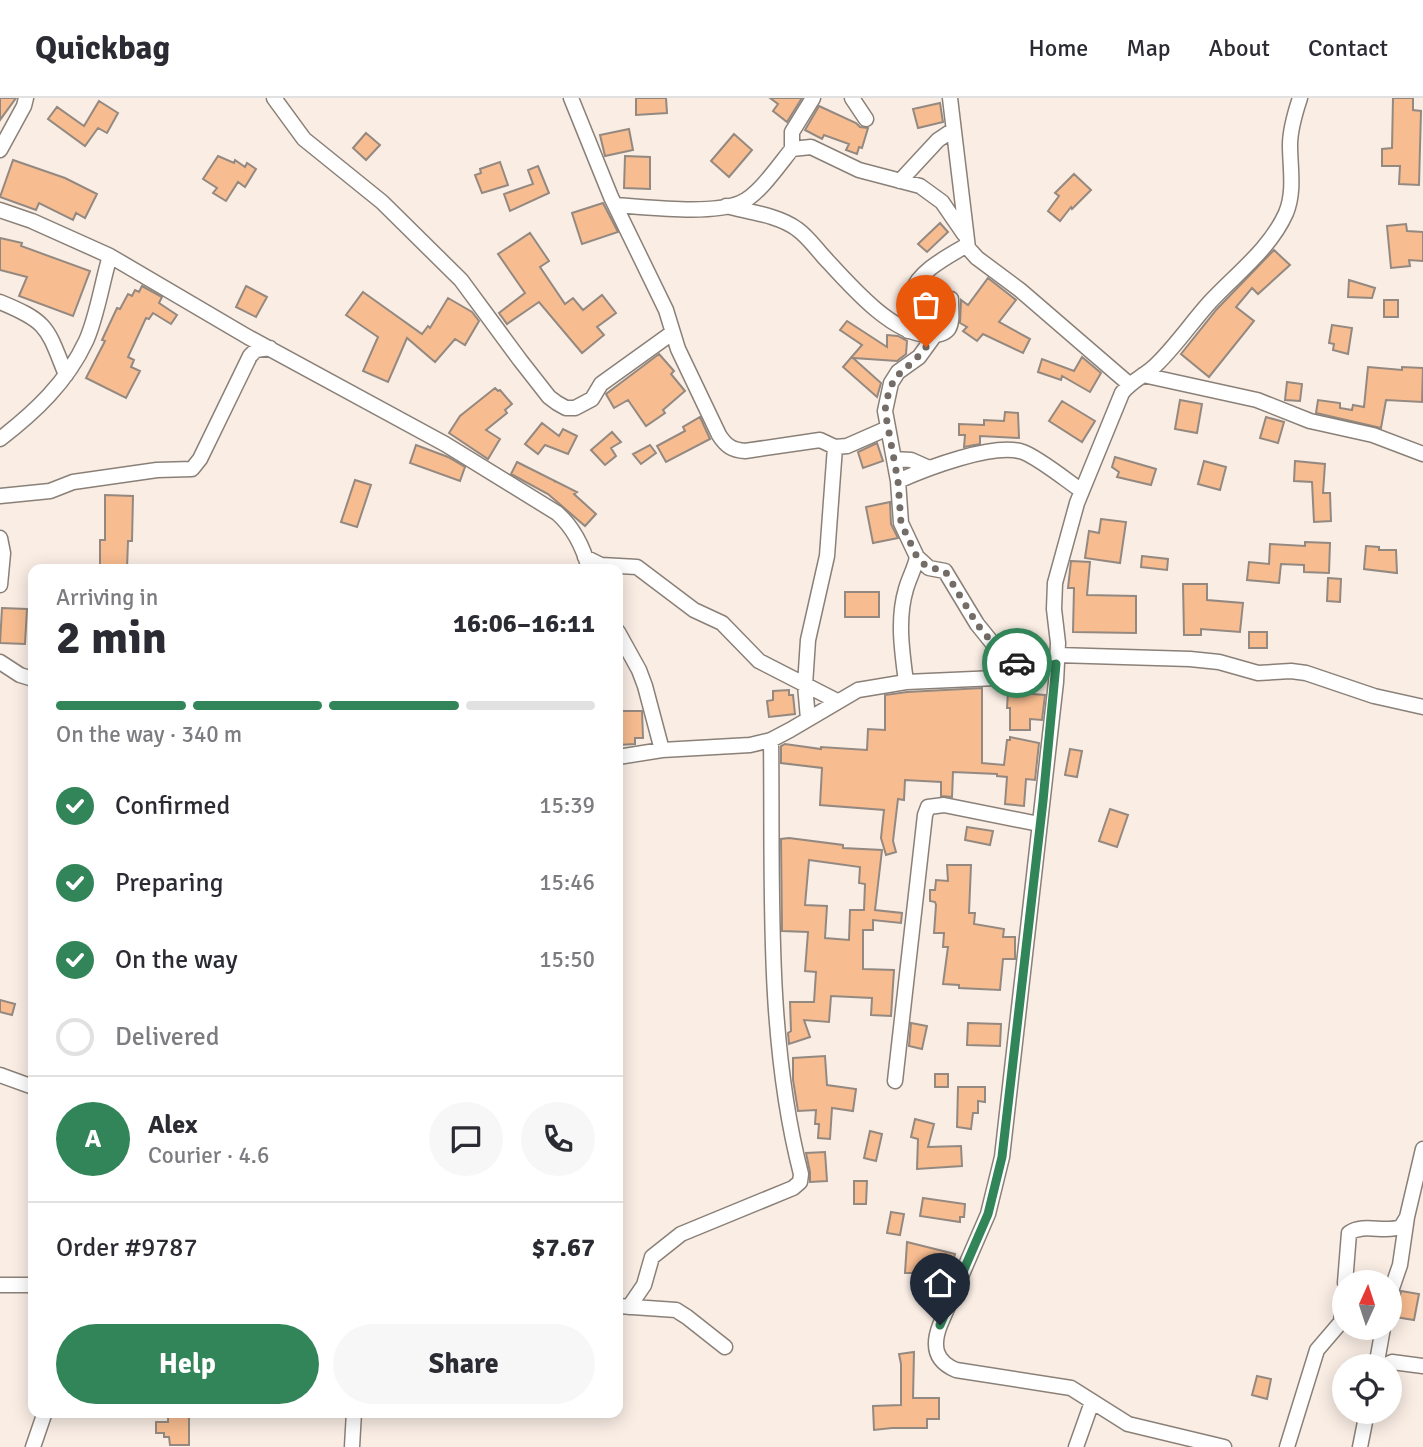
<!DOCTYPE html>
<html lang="en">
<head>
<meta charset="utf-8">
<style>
  body { margin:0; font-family:Signika,sans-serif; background:#f7f7f7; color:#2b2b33; height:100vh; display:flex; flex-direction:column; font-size:26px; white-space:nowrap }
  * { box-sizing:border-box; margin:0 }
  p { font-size:23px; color:#7c7c81 }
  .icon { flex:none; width:38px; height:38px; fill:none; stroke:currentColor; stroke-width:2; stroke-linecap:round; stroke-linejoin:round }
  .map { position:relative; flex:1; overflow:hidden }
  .panel { position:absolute; left:28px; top:466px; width:595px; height:854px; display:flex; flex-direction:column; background:#fff; border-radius:14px; box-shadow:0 4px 18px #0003 }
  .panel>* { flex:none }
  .needle { width:46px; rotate:3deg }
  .tools { position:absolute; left:1332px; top:1172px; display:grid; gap:14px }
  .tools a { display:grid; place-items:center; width:70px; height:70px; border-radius:50%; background:#fff; box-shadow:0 4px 18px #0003; font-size:35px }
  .pin { position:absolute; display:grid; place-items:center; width:60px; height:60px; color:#fff; margin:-72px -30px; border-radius:50% 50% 50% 0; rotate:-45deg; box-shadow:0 0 7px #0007 }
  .pin .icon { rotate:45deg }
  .courier { position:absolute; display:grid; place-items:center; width:70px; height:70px; margin:-35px; border:5px solid #328558; border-radius:50%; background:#fff; color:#222; box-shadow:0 2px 9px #0007 }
  .head em { font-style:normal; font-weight:700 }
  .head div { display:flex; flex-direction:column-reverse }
  .head { display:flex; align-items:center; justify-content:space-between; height:119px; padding:0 28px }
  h1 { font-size:46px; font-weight:700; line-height:52px }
  .bar { display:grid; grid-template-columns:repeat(4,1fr); gap:10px 7px; align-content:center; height:84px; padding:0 28px }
  .bar i { height:9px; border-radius:5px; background:#e1e1e2 }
  .bar .current { background:#328558 }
  .bar p { grid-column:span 4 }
  .line { display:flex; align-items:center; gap:18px; padding:0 28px; border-top:2px solid #e1e1e2 }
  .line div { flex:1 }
  .round { display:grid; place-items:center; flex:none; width:74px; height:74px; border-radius:37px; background:#f7f7f7 }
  ol { padding:0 28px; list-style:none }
  li { display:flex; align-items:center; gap:21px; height:77px }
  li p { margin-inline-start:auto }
  li .icon { padding:7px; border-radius:50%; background:#328558; color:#fff; stroke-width:4 }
  li:last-child { color:#7c7c81 }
  li i { width:38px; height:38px; border:4px solid #e1e1e2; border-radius:50% }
  .primary-button { display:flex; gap:14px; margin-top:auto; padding:14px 28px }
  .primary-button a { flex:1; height:80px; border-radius:42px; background:#328558; color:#fff; font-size:28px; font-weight:700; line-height:80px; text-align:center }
  .primary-button a+a { background:#f7f7f7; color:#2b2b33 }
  header { display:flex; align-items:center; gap:42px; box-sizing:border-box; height:98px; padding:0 35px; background:#fff; border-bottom:2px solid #e1e1e2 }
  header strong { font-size:33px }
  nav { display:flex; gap:38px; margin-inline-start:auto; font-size:24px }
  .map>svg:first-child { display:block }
</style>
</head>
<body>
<header>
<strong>Quickbag</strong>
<nav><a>Home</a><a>Map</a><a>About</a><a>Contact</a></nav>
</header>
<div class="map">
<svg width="1423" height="1349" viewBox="0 0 1423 1349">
  <rect width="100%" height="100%" fill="#f9ede4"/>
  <path fill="#f7bc90" stroke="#948981" stroke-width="2" fill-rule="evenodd" d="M0 0H16L0 22Z
    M636 0H666L667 15 636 17Z
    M770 0H802L787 24 773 13 778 6Z
    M1393 0H1413V12L1421 13 1419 87 1399 86 1400 68H1382V51L1392 50Z
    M99 3 118 15 107 35 98 30 85 48 48 21 57 9 84 28Z
    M940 5 943 24 918 30 913 11Z
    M819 8 856 25 860 29 868 30 862 50 859 49 857 56 846 52 849 46 824 37 822 41 805 32Z
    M629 31 633 52 605 58 600 37Z
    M366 35 380 47 366 62 353 50Z
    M734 36 752 52 729 79 711 63Z
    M218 58 234 65 235 62 245 69 247 65 256 71 245 89 238 84 226 103 213 95 217 90 203 81Z
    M625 58 650 59V91L624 90Z
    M13 62 65 80 97 96 85 120 76 115 73 122 39 105 36 112 0 99Z
    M500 64 508 87 482 95 475 77 481 75 480 71Z
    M538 68 549 95 510 113 504 96 533 86 528 72Z
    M1074 76 1091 92 1072 111 1071 109 1060 123 1048 113 1059 98 1055 95Z
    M603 105 618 134 582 146 572 115Z
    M940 125 948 134 927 154 918 146Z
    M1406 126 1407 133 1423 134V163L1409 162 1410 168 1391 170 1387 128Z
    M530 135 549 163 540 169 565 206 573 200 583 212 602 197 616 215 597 229 604 237 582 255 539 204 507 226 499 215 525 195 498 156Z
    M0 140 22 145 21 148 90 173 73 218 19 198 27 179 0 172Z
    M1274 152 1290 167 1258 196 1252 190 1236 209 1254 223 1209 279 1181 256 1217 211Z
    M988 180 1016 202 999 224 1030 241 1023 255 983 236 977 243 963 233 967 229 960 225 961 202 968 207Z
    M1349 182 1375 190 1372 200 1348 199Z
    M142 188 162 199 159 205 177 217 171 226 153 215 149 221 146 220 128 259 134 262 131 269 140 273 126 300 86 280 105 243 102 242 117 210 120 211 128 196 132 198 135 192 139 194Z
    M246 188 267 199 256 219 236 209Z
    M363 194 422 236 428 228 430 230 448 200 472 214 479 223 465 247 455 241 435 264 407 240 388 284 363 273 378 239 346 217Z
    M1384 202H1398V219H1384Z
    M847 223 887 249V237L898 238 907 243 906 256 897 263 853 260 881 285 877 299 843 269 862 247 840 232Z
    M1332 227 1352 230 1348 256 1333 252 1334 246 1329 245Z
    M659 256 674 273 671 276 685 293 663 312 665 315 646 328 628 302 614 310 606 296Z
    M1082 259 1101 275 1090 294 1062 278 1061 282 1038 274 1042 261 1074 273Z
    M1368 269 1402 272V269L1423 270 1422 304 1386 302 1381 330 1316 315 1318 302 1340 305V310L1352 312 1353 307 1364 309Z
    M1287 284 1302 286 1300 303 1285 302Z
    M495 290 498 293 500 292 512 306 505 312 507 315 486 332 500 341 488 361 449 335 460 318Z
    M1180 302 1202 306 1197 335 1175 331Z
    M1062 303 1095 323 1082 344 1049 323Z
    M1005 314 1018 315 1019 340 980 338V346L964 349 965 337H959V326L984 327V322L1004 323Z
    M700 319 710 341 666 364 657 348 685 333 683 329Z
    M1266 319 1284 324 1278 345 1260 340Z
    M542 325 559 338 563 331 577 338 568 356 545 347 538 356 525 346Z
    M612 334 621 344 611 350 616 358 605 367 591 352Z
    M877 345 883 363 863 370 858 354Z
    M416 347 448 359 465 369 460 383 410 365Z
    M650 347 656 355 641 366 633 356Z
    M1115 359 1156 371 1151 387 1117 379 1119 374 1112 369Z
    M1204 363 1226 369 1220 392 1198 386Z
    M1295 363 1325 366 1323 395H1330L1331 423 1314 424 1312 384 1294 383Z
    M517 364 555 383 554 384 555 383 577 394 574 396 596 416 585 428 548 396 511 376Z
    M355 382 371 387 357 429 341 424Z
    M105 397 133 398 132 443H128L127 471H100V442H105Z
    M890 404 891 426 898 440 873 445 866 409Z
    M1101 421 1126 424 1120 465 1085 460 1089 433 1099 435Z
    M1305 444 1330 445 1329 475 1304 474V467L1281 466 1279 485 1247 482 1249 464 1269 466 1270 446 1305 448Z
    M1366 448 1379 449V452H1396L1397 475 1364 471Z
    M1142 458 1168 461 1167 472 1141 469Z
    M1071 463 1090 464 1087 497 1136 498V535L1073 534 1074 490H1068Z
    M1328 480 1341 481 1340 504 1327 503Z
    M1183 486H1207V502L1243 505 1240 534 1201 531V537H1184Z
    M845 494H879V519H845Z
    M2 510 27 511 25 546 0 545Z
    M1249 534H1267V550H1249Z
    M982 590V665L1004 667 1007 642H1010V639L1039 645 1035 682 1026 681 1024 708 1005 706 1007 679 997 678V676L953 674 952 699 941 698V684L905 682 904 702 898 701 893 743 896 754 886 757 881 740 884 712 820 707 822 670 781 665V648L785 646 821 651V649L867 652 868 631 885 632V597L907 594Z
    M789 592V597H793L795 616 769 619 767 603 773 602V593Z
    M1008 594 1045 597 1042 622 1030 621V632H1010V610H1007Z
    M618 613H642L643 640H635V646L618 647Z
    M1070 651 1082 653 1077 679 1065 677Z
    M1110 711 1128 717 1117 749 1099 743Z
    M967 729 993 733 990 747 965 742Z
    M789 740 843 747V750L882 752 875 812 902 815 901 825 873 822V832H863V871L894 872 891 918 871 917 872 900 831 898 829 924 804 922 810 939 789 946 788 935 791 933 790 904H814L816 874 805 873 808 834 782 833 781 741ZM809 762 860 769 859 785 865 786 864 812H850L849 842 825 840 827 808 805 807Z
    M947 767H971L969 815H975L974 826 1004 831 1003 839H1015V861H1003L1000 892 959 890V887L943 886 948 849H943L944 835H934L936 807 935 804 930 803V792H935L936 782 948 783Z
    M0 902 15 906 12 917 0 914Z
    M911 925 927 928 922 951 909 948Z
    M968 925 1001 926 1000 948 967 947Z
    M825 958 827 987 856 991 853 1013 832 1010 830 1041 818 1040 819 1026H815L816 1012 798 1013 793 982V960Z
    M935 976H948V989H935Z
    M958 989H985V1004L978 1003V1015H973L971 1031 957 1029Z
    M915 1021 934 1026 928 1049 961 1048 962 1068 917 1071 918 1041 911 1039Z
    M870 1033 882 1036 876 1063 864 1060Z
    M825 1054 827 1083 810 1084V1074L806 1055Z
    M854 1083H867L866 1106H854Z
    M923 1100 965 1106 964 1119H960V1124L920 1118Z
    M891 1114 904 1116 900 1137 887 1135Z
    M907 1144 955 1156 947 1186 919 1179 920 1175H905Z
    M1401 1193 1419 1196 1414 1222 1395 1219Z
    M914 1254 913 1300H939V1321H927V1330H892L874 1332 873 1308 901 1307V1266L899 1256Z
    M1257 1278 1271 1281 1267 1301 1252 1297Z
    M168 1318H189V1347H170L169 1339H164V1335H156V1324H168Z"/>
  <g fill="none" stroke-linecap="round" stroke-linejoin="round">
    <defs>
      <path id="street" d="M274 0 304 41 382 104 461 182 520 262 549 299 557 305 566 310H575L592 301 601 286 672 235
        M571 0 611 99 666 212 678 251 719 337C726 348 732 352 745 353L820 342 835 349 847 348 888 330
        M852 0 866 21
        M950 0 968 150 977 160 1020 192 1129 286
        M792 51 811 49 859 72 920 88 942 104 964 136
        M0 52 24 8 26 0
        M900 83 938 42 953 32
        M615 107C648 109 711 117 740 105 758 98 779 67 792 51V34L813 0
        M726 108C749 114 778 117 797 131 807 138 815 149 823 158 848 185 891 236 928 237 956 238 951 223 951 201
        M0 112 32 123 110 158 248 239 445 346 557 415C574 430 583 448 589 471
        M0 204C49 224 47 230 66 277
        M908 233C909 220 908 206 912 194 918 173 949 158 967 147
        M1143 277 1257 302 1310 323 1373 337 1423 356
        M0 341C35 314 67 284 86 243 97 219 102 184 110 158
        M894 361 911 362 929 370
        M898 383C925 371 994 344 1023 354 1039 360 1066 382 1082 393
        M0 398 50 393 73 384 157 372 192 371 200 361 250 258 256 252 270 250
        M0 440 3 455 0 487
        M585 459 601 467 637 469 694 512 722 525 759 563 837 603
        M917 459 929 470 945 473 977 526 998 552 1029 573
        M618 534 639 572 645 588 662 652
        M1057 557 1190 561 1219 564 1258 575 1291 573 1306 575 1374 598 1423 609
        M0 564 20 577 33 581
        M906 584C902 553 897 521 906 491 909 480 915 470 917 459L901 425 898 383 885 313 891 285 898 274 919 259 935 237
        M808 621 805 587 808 542 827 458 835 349
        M618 659 662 652 750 647 771 642 790 632 858 592 906 584 996 580 1056 566
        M0 977 33 989
        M895 983 925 717 928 709 944 707 1039 726
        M1345 1185 1349 1135C1364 1125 1384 1135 1401 1129L1407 1119 1423 1051
        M0 1187H33
        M1390 1196 1400 1167 1407 1119
        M618 1208 676 1212 687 1219 725 1249
        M629 1209 644 1187 652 1159 681 1136 793 1090 800 1084 801 1076C765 937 773 784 771 642
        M1376 1269 1383 1230
        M1381 1269 1392 1264 1423 1268
        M33 1349 45 1314
        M352 1349 354 1314
        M1076 1349 1092 1304
        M1224 1349 1128 1326 1071 1290 956 1272C935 1263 932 1248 940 1227L988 1116 1002 1059 1056 584 1058 545 1054 511 1055 485 1077 405 1122 295C1132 282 1147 277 1158 265 1177 246 1192 224 1210 204 1236 176 1270 151 1286 115 1295 93 1290 70 1290 47 1290 31 1295 15 1300 0
        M1287 1349 1317 1252 1341 1224 1344 1197
        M1360 1349 1367 1314"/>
    </defs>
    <use href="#street" stroke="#8a8078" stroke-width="17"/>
    <use href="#street" stroke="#fff" stroke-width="14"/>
  </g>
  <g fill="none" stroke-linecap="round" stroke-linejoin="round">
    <path stroke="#736c67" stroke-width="7" stroke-dasharray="0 12.6" d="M926 249C904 278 891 270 885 313L898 383 901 425 917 459 927 469 945 473 977 526 998 552 1017 565"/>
    <path stroke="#328558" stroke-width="9" d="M940 1227 988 1116 1002 1059 1043 703 1056 566 1029 573 1017 565"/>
  </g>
</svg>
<div class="tools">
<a><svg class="needle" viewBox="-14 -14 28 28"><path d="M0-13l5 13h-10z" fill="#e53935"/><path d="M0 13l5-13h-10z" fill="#7c7c81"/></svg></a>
<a><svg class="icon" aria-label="locate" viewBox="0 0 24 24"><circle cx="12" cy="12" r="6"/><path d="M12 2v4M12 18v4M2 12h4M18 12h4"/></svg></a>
</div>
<div class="pin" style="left:926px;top:249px;background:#ea580c"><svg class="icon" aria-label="bag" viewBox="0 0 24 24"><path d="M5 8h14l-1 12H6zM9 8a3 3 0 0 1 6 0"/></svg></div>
<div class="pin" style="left:940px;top:1227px;background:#1f2937"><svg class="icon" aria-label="home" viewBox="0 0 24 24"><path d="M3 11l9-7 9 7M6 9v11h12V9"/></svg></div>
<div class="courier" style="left:1017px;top:565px"><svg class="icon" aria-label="car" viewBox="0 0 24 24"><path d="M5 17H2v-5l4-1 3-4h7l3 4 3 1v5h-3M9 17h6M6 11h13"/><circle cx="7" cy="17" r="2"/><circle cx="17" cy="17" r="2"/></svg></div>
<section class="panel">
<div class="head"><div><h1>2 min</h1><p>Arriving in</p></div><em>16:06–16:11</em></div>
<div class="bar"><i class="current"></i><i class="current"></i><i class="current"></i><i></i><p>On the way · 340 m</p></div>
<ol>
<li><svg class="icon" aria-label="check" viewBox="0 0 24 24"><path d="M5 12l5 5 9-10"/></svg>Confirmed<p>15:39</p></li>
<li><svg class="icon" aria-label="check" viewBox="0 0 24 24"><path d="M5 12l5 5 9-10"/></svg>Preparing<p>15:46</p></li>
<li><svg class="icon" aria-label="check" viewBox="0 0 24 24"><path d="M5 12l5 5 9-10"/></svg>On the way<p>15:50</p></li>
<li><i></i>Delivered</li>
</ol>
<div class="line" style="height:126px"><b class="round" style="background:#328558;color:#fff">A</b><div><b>Alex</b><p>Courier · 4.6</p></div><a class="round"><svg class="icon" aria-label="chat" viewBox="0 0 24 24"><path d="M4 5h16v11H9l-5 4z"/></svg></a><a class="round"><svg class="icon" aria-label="phone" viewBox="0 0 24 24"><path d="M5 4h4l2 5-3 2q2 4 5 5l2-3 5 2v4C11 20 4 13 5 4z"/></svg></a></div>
<div class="line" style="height:91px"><div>Order #9787</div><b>$7.67</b></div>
<div class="primary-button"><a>Help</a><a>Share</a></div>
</section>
</div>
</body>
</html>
